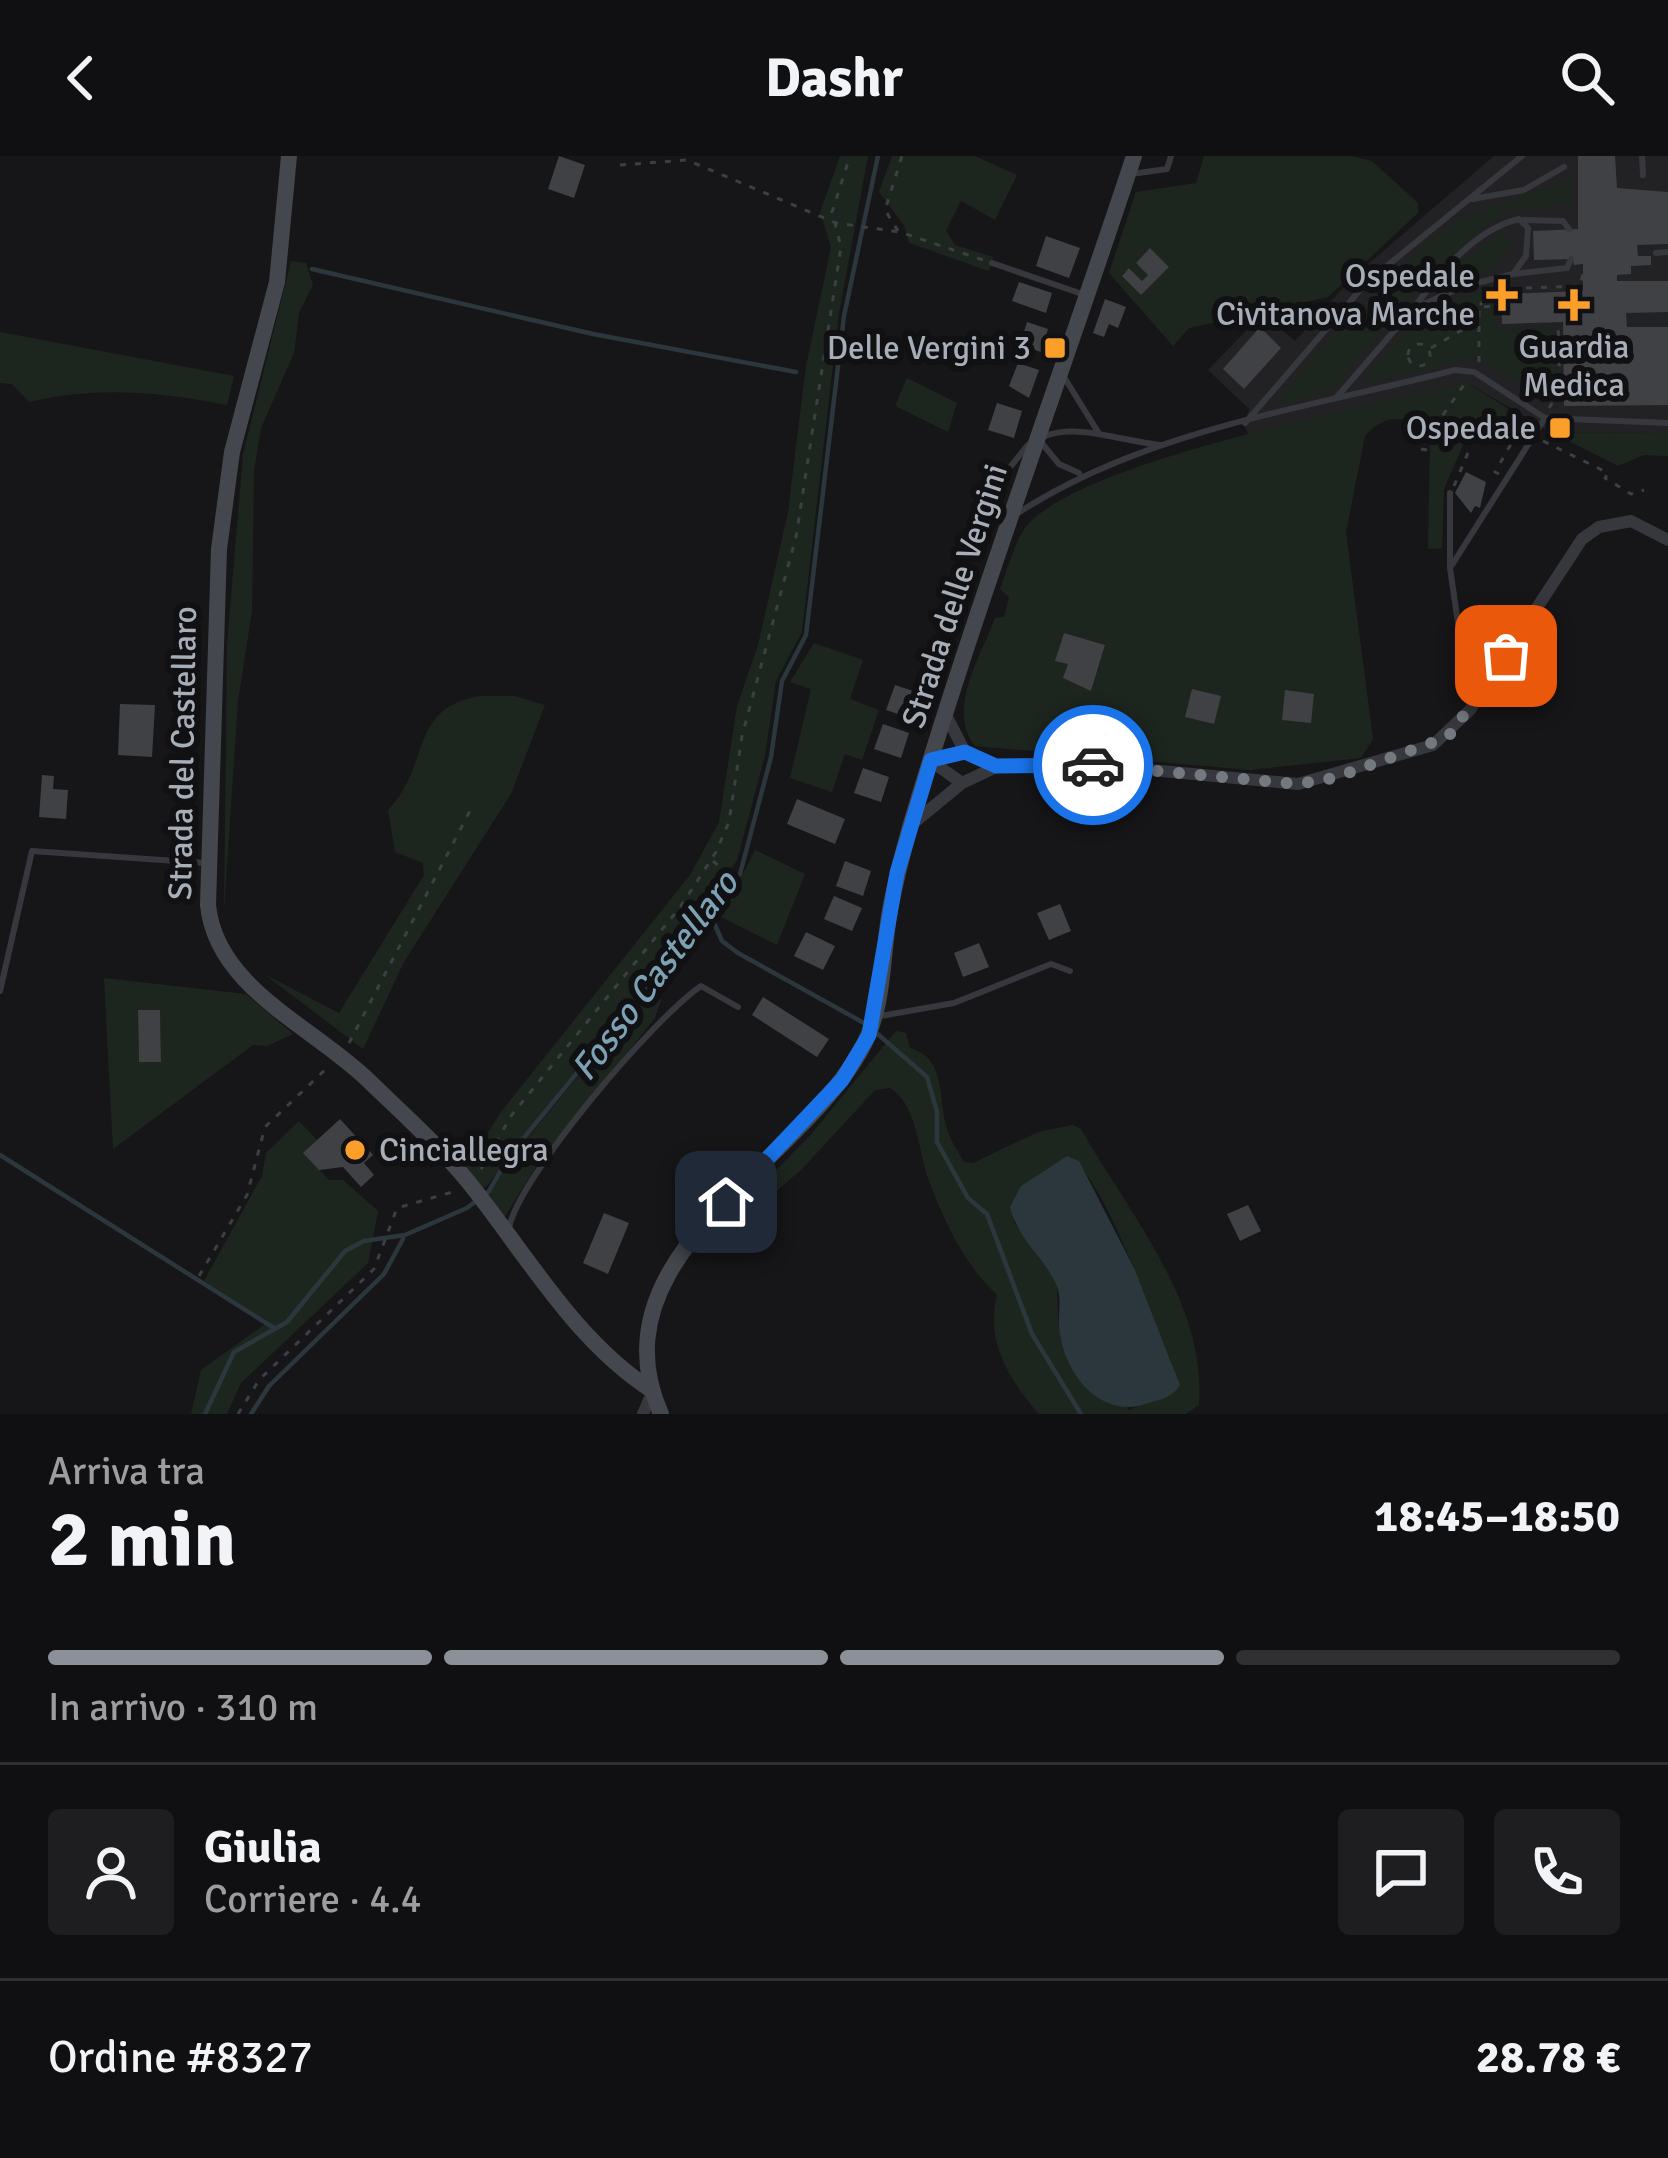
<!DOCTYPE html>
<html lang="it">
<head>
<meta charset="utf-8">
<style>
  body { margin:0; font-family:Signika,sans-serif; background:#1e1e20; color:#f1f3f6; height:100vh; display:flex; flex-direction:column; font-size:45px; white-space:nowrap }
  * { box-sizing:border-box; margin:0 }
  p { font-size:39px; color:#9c9d9f }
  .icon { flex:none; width:66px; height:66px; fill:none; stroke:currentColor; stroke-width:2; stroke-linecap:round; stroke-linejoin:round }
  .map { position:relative; height:1258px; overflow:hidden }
  .side { display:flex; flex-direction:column; background:#101012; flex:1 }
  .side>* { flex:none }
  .pin { position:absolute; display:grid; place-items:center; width:102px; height:102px; color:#fff; margin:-51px; border-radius:24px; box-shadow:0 6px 18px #0006 }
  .courier { position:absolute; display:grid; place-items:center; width:120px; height:120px; margin:-60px; border:9px solid #1a73e8; border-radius:50%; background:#fff; color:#222; box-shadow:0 3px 15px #0007 }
  .head em { font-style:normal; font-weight:800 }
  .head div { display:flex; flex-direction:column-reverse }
  .head { display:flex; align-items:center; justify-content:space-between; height:204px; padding:0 48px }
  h1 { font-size:78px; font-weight:800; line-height:90px }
  .bar { display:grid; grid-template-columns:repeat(4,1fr); gap:18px 12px; align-content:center; height:144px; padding:0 48px }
  .bar i { height:15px; border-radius:9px; background:#303032 }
  .bar .current { background:#8c9099 }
  .bar p { grid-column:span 4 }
  .line { display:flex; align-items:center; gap:30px; padding:0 48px; border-top:3px solid #303032 }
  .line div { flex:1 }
  .round { display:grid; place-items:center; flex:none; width:126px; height:126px; border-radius:12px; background:#1e1e20 }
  header { display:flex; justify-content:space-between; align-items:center; height:156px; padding:0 48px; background:#101012; font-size:54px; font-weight:800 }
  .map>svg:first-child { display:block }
</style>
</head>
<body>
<header><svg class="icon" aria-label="back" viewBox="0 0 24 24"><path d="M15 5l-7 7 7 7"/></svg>Dashr<svg class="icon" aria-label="search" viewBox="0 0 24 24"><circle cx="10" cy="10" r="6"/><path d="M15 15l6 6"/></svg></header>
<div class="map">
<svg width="1668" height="1258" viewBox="0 0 1668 1258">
  <rect width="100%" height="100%" fill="#161618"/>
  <path fill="#222225" d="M1494 0H1668V276L1553 277 1466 226 1249 281 1244 268 1249 253 1208 214 1263 157 1295 185 1353 121Z"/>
  <path fill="#1d261e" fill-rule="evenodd" d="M840 0H868L839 157 802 476 776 525 765 600 737 704 706 754 486 1031 474 1034 457 1013 473 1002 500 957 690 719 719 666 737 550 758 489 788 356 806 210 831 91 820 56Z
    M892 0H975L1017 19 995 64 961 45 946 75 955 89 993 101 989 115 909 87 904 69 879 36Z
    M1204 0H1351L1372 5 1418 47V57L1328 141 1189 172 1173 190 1109 117 1136 36 1196 27ZM1151 93 1169 111 1141 139 1122 119 1130 112 1142 125 1148 119 1136 107Z
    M1572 22V48L1512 54 1479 74 1416 133 1333 234 1279 249 1283 236 1370 139 1454 64Z
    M1501 76 1513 87 1487 117 1432 138 1443 118Z
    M291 105 306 107 313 129 299 157 294 197 261 272 254 315 252 455 238 545 224 755 227 488 243 298Z
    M1494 128 1497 174 1555 172 1557 230 1546 243 1474 201 1370 228 1367 219 1413 164Z
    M0 176 234 220 227 249C157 236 99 230 29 246L12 228 0 227Z
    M907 222 957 247 948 276 895 250Z
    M1466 226 1523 262 1507 287 1472 269 1444 333 1442 392 1428 393 1430 282C1412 258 1385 256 1365 280L1346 376 1373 583 1361 602 1250 614 975 590C946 554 981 500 995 462L1004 461 1009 441 1000 433C1008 414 1015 381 1030 366 1096 301 1367 252 1466 226ZM1064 477 1105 490 1091 535 1064 522 1068 508 1056 504Z
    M1668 276V300L1644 299 1618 310 1553 277Z
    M814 487 863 504 850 543 879 554 862 604 845 598 832 636 790 622 811 533 790 526Z
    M480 540H514L545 549 511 638 404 806 363 893 264 818 339 857 424 719 423 707 395 696 388 654C432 608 408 552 480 540Z
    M755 694 805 718 777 789 721 761Z
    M104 822 246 838 293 878 267 890 253 889 113 993ZM138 855H160L161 906H139Z
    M657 824 661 844 655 862 537 1009 504 1062 487 1040 511 1002Z
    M896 875 906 877 910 892C946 903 938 938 946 969 949 982 957 994 964 1006L973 1007 1038 976 1073 969 1081 973C1129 1058 1207 1147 1199 1249L1186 1258H1039C1009 1224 985 1185 997 1139 964 1108 945 1067 929 1025 918 996 918 949 890 932L875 934 802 1013 737 1070 725 1065 808 982ZM1067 1000C1103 1015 1154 1167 1173 1209L1146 1247 1129 1254 1058 1166 1057 1127 1013 1065Z
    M299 965 317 984 304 997 329 1024H343L378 1055 368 1107 241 1227 227 1258H191L201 1214 268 1166 204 1125 262 1020 266 997Z"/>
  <path fill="#2b373c" d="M1067 1000 1079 1005 1135 1114 1180 1229C1171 1244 1155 1244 1139 1250 1092 1258 1062 1210 1059 1170 1058 1154 1063 1139 1054 1124 1040 1098 1017 1081 1010 1051L1021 1030Z"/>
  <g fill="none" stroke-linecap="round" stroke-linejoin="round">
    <path stroke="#2b373c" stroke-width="4.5" d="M312 113 593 178 796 216
      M711 760 722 785 738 797 864 867
      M873 874 927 921 937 956V986L968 1042 987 1058 1032 1178 1081 1258
      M0 999 274 1172
      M205 1258 234 1196 287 1166 345 1095 364 1085 405 1079 467 1052 489 1035 509 1000 740 718 771 601 782 525 806 479 844 160 878 0
      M251 1258 269 1230 384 1118 403 1083"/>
  </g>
  <path fill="#404145" d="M559 0 585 9 574 42 548 33Z
    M1578 0H1615L1617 32 1668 36V88L1637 89 1638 100H1651V109L1631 110V118L1617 119V125H1668V156L1626 157 1627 171H1668V249L1564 250 1563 166 1502 168 1501 138 1583 135V108L1574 109 1573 103 1534 104 1533 75 1578 73Z
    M1046 80 1080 92 1069 122 1036 110Z
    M1150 92 1169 111 1141 139 1122 120 1129 112 1142 125 1148 119 1136 107Z
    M1019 126 1052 137 1046 157 1012 145Z
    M1105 143 1126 151 1118 172 1109 168 1104 181 1093 177Z
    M1027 166 1048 173 1041 196 1020 189Z
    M1260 171 1281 192 1244 233 1223 213Z
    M1018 207 1039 214 1029 242 1009 230Z
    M997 247 1022 255 1014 282 988 274Z
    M1466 316 1486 326 1480 352 1475 350 1471 357 1455 337Z
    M1064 477 1105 489 1091 535 1063 522 1068 508 1055 505Z
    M895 529 922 538 913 563 886 554Z
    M1192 533 1221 540 1214 568 1185 561Z
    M1285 534 1314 538 1311 567 1282 564Z
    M120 548 155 549 152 601 118 599Z
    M883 568 909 577 901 602 874 593Z
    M863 612 889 621 881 646 854 637Z
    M42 619 54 620 53 633 68 634 66 663 39 661Z
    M797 643 845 663 835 688 787 668Z
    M845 705 871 715 863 740 836 730Z
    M834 740 862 752 852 775 824 763Z
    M1060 748 1071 775 1049 784 1037 757Z
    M806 776 835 790 823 814 794 800Z
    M979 787 989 811 963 821 954 797Z
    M763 841 829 883 817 901 752 859Z
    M138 854H160L161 906H139Z
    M340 963 373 999 364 1007 374 1019 361 1031 343 1011 319 1014 303 997Z
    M1248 1049 1261 1075 1240 1085 1227 1058Z
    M604 1057 629 1067 608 1118 583 1107Z"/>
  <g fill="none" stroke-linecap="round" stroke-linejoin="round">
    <path stroke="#3c3f44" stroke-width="3" stroke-dasharray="6 9" stroke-linecap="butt" d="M620 9 687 4 836 67 900 76 983 104
      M898 75 885 54 902 0
      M1480 149 1493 134
      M1408 199a11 11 0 1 1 22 0a11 11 0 1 1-22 0Z
      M1431 192 1474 167
      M1479 206V151L1499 150 1498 133 1580 130 1583 118
      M1549 252 1560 235 1558 167
      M1543 285 1608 317 1605 322 1631 338 1644 334
      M1421 293 1427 294 1433 273 1466 226
      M1499 318 1495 316 1523 267 1530 272
      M1454 330 1470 292
      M713 705 738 727 729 746
      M349 887 471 653
      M481 1013 511 960 681 750 716 696 729 666 742 580 796 381 841 91 832 56 850 0
      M199 1120 247 1039 265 971 327 912
      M238 1258 259 1224 374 1113 397 1052 456 1035"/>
    <path stroke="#36383d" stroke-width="6" d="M1642 0 1643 19
      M1131 18 1167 13 1171 0
      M1472 43 1524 34 1564 11
      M1519 63 1528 72 1526 100 1513 118 1464 130 1413 153C1438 119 1475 73 1519 63Z
      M1524 64 1563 65 1569 73
      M1656 97 1668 96
      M992 107 1085 139
      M1513 118 1567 112 1571 103
      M1064 221 1098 276
      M1336 242 1413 153
      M1245 267 1366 127 1522 0
      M1045 280C1078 267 1125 286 1161 289
      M1040 285 1059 308 1079 317
      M1450 337V412L1470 550
      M973 357 1028 289
      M1015 359C1143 274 1308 252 1455 214L1474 216 1545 262 1668 267
      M1452 409 1545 262
      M0 835 32 695 205 707
      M875 861 954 847 1051 808 1070 815
      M509 1072C519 1020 654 862 701 830L738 851"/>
    <path stroke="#36383d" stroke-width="12" d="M946 559 965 596 996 611
      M962 627 931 605 965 596
      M911 669 962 627 996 611 1088 608 1298 628 1433 589 1470 554 1582 383 1599 371 1631 365 1668 384
      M643 1258 653 1235"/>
    <path stroke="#44474d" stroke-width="16" d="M289 0 277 126 232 296 219 393 208 749C216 832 314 871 369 925 402 957 437 988 466 1023 524 1094 573 1184 653 1235
      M661 1258C591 1100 800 1008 862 892 884 852 882 804 889 760 894 730 902 700 910 671 977 446 1060 224 1134 0"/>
  </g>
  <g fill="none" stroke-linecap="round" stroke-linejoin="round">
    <path stroke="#747980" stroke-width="12" stroke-dasharray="0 21.6" d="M1093 609 1298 628 1334 622 1448 581 1506 500"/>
    <path stroke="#1a73e8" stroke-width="15" d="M726 1046 842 924 869 879 897 717 931 604 965 596 996 610 1093 609"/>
  </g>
  <g fill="#fb9f2a" stroke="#111113" stroke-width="4.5">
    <path d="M1496 121h12v12h12v12h-12v12h-12v-12h-12v-12h12z"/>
    <path d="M1568 131h12v12h12v12h-12v12h-12v-12h-12v-12h12z"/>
    <rect x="1043" y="180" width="24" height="24" rx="6"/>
    <rect x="1548" y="260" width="24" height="24" rx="6"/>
    <circle cx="355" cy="994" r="12"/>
  </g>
  <g text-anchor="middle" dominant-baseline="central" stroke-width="12" stroke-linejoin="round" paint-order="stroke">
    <g font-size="33" fill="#a7aeb8" stroke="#111113" text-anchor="end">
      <text x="1475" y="120">Ospedale<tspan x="1475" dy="38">Civitanova Marche</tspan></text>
      <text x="1574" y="191" text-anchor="middle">Guardia<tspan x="1574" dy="38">Medica</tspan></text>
      <text x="1031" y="192">Delle Vergini 3</text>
      <text x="1536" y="272">Ospedale</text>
      <text x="379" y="994" text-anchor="start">Cinciallegra</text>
    </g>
    <g font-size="33" fill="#a7aeb8" stroke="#111113">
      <text transform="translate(955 440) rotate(-72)">Strada delle Vergini</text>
      <text transform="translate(183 597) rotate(-89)">Strada del Castellaro</text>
    </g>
    <g font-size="36" font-style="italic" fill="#7ca1b5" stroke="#111113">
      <text transform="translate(655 820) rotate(-53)">Fosso Castellaro</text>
    </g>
  </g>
</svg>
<div class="pin" style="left:1506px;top:500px;background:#ea580c"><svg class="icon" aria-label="bag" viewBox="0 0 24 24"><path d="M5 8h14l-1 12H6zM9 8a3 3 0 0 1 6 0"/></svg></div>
<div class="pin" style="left:726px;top:1046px;background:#1f2937"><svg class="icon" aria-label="home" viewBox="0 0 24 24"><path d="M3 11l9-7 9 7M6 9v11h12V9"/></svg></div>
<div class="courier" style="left:1093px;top:609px"><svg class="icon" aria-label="car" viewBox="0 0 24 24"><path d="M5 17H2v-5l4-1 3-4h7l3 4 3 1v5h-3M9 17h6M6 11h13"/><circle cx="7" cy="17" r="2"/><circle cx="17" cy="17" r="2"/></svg></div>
</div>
<section class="side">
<div class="head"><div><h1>2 min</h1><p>Arriva tra</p></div><em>18:45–18:50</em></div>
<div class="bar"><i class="current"></i><i class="current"></i><i class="current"></i><i></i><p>In arrivo · 310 m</p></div>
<div class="line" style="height:216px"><a class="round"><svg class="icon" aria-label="person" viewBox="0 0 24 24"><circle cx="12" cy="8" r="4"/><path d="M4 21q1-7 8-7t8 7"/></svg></a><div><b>Giulia</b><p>Corriere · 4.4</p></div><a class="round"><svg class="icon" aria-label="chat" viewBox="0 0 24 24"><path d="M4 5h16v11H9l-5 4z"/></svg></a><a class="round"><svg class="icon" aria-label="phone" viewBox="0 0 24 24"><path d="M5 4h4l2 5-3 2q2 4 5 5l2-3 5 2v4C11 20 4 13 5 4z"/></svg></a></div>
<div class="line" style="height:156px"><div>Ordine #8327</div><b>28.78 €</b></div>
</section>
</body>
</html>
